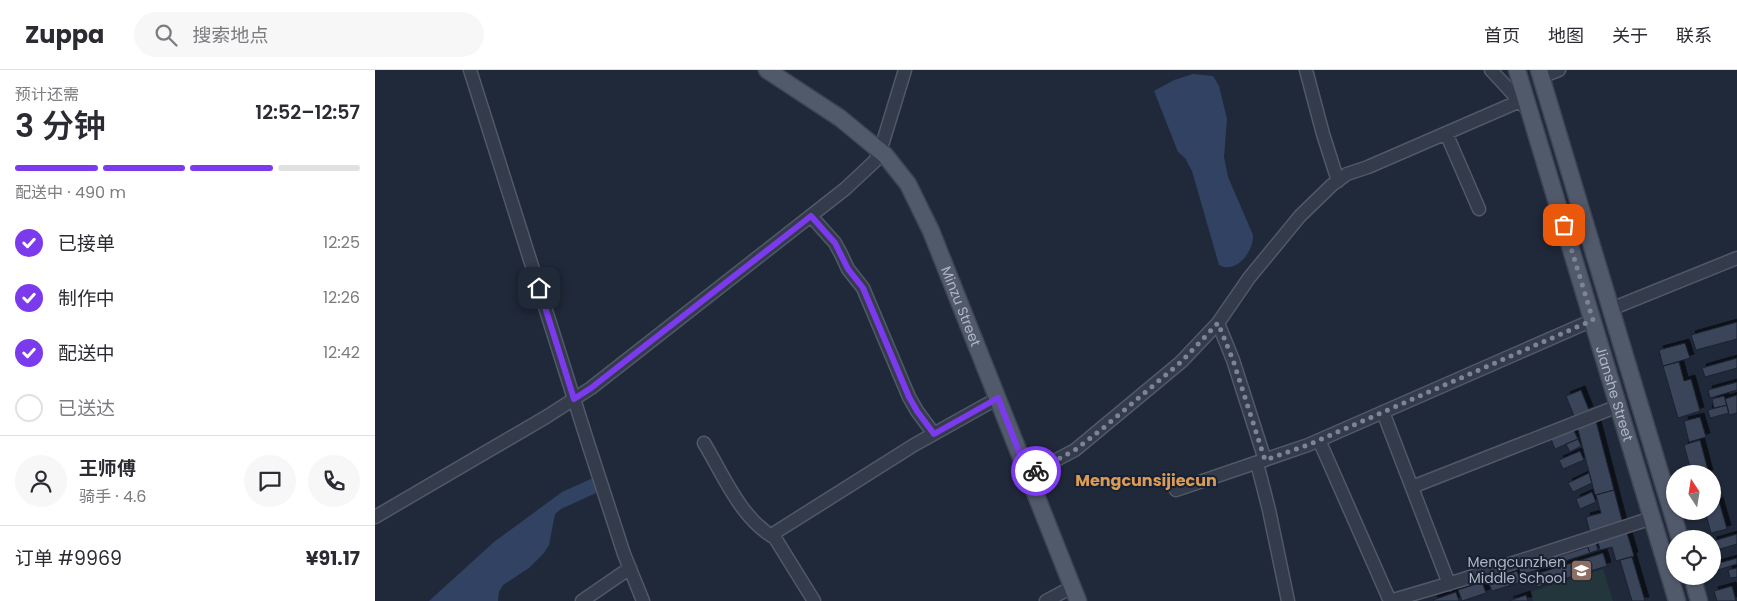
<!DOCTYPE html>
<html lang="zh">
<head>
<meta charset="utf-8">
<style>
  body { margin:0; font-family:Poppins,"Noto Sans SC",sans-serif; background:#f7f7f7; color:#2b2b33; height:100vh; display:flex; flex-direction:column; font-size:19px; white-space:nowrap }
  * { box-sizing:border-box; margin:0 }
  p { font-size:16px; color:#7c7c81 }
  .icon { flex:none; width:28px; height:28px; fill:none; stroke:currentColor; stroke-width:2; stroke-linecap:round; stroke-linejoin:round }
  .map { position:relative; flex:1; overflow:hidden }
  .side { display:flex; flex-direction:column; background:#fff; width:375px }
  .side>* { flex:none }
  .needle { width:32px; rotate:348deg }
  .controls { position:absolute; left:1291px; top:395px; display:grid; gap:10px }
  .controls a { display:grid; place-items:center; width:55px; height:55px; border-radius:50%; background:#fff; box-shadow:0 1px 4px #0004; font-size:25px }
  .pin { position:absolute; display:grid; place-items:center; width:42px; height:42px; color:#fff; margin:-21px; border-radius:10px; box-shadow:0 2px 8px #0006 }
  .courier { position:absolute; display:grid; place-items:center; width:50px; height:50px; margin:-25px; border:4px solid #7c3aed; border-radius:50%; background:#fff; color:#222; box-shadow:0 1px 6px #0007 }
  .summary em { font-style:normal; font-weight:600 }
  .summary div { display:flex; flex-direction:column-reverse }
  .summary { display:flex; align-items:center; justify-content:space-between; height:85px; padding:0 15px }
  h1 { font-size:32px; font-weight:600; line-height:38px }
  .bar { display:grid; grid-template-columns:repeat(4,1fr); gap:8px 5px; align-content:center; height:60px; padding:0 15px }
  .bar i { height:6px; border-radius:4px; background:#e1e1e2 }
  .bar .active { background:#7c3aed }
  .bar p { grid-column:span 4 }
  .line { display:flex; align-items:center; gap:12px; padding:0 15px; border-top:1px solid #e1e1e2 }
  .line div { flex:1 }
  .round { display:grid; place-items:center; flex:none; width:52px; height:52px; border-radius:26px; background:#f7f7f7 }
  ol { padding:0 15px; list-style:none }
  li { display:flex; align-items:center; gap:15px; height:55px }
  li p { margin-inline-start:auto }
  li .icon { padding:5px; border-radius:50%; background:#7c3aed; color:#fff; stroke-width:4 }
  li:last-child { color:#7c7c81 }
  li i { width:28px; height:28px; border:2px solid #e1e1e2; border-radius:50% }
  header { display:flex; align-items:center; gap:30px; box-sizing:border-box; height:70px; padding:0 25px; background:#fff; border-bottom:1px solid #e1e1e2 }
  header strong { font-size:24px }
  nav { display:flex; gap:28px; margin-inline-start:auto; font-size:18px }
  .search { width:350px; height:45px; background:#f7f7f7; display:flex; align-items:center; gap:12px; box-sizing:border-box; padding:0 18px; border-radius:28px; color:#7c7c81; font-size:19px }
  main { display:flex; flex:1; min-height:0 }
  .map>svg:first-child { display:block }
</style>
</head>
<body>
<header>
<strong>Zuppa</strong>
<div class="search"><svg class="icon" aria-label="search" viewBox="0 0 24 24"><circle cx="10" cy="10" r="6"/><path d="M15 15l6 6"/></svg>搜索地点</div>
<nav><a>首页</a><a>地图</a><a>关于</a><a>联系</a></nav>
</header>
<main>
<section class="side">
<div class="summary"><div><h1>3 分钟</h1><p>预计还需</p></div><em>12:52–12:57</em></div>
<div class="bar"><i class="active"></i><i class="active"></i><i class="active"></i><i></i><p>配送中 · 490 m</p></div>
<ol>
<li><svg class="icon" aria-label="check" viewBox="0 0 24 24"><path d="M5 12l5 5 9-10"/></svg>已接单<p>12:25</p></li>
<li><svg class="icon" aria-label="check" viewBox="0 0 24 24"><path d="M5 12l5 5 9-10"/></svg>制作中<p>12:26</p></li>
<li><svg class="icon" aria-label="check" viewBox="0 0 24 24"><path d="M5 12l5 5 9-10"/></svg>配送中<p>12:42</p></li>
<li><i></i>已送达</li>
</ol>
<div class="line" style="height:90px"><a class="round"><svg class="icon" aria-label="person" viewBox="0 0 24 24"><circle cx="12" cy="8" r="4"/><path d="M4 21q1-7 8-7t8 7"/></svg></a><div><b>王师傅</b><p>骑手 · 4.6</p></div><a class="round"><svg class="icon" aria-label="chat" viewBox="0 0 24 24"><path d="M4 5h16v11H9l-5 4z"/></svg></a><a class="round"><svg class="icon" aria-label="phone" viewBox="0 0 24 24"><path d="M5 4h4l2 5-3 2q2 4 5 5l2-3 5 2v4C11 20 4 13 5 4z"/></svg></a></div>
<div class="line" style="height:65px"><div>订单 #9969</div><b>¥91.17</b></div>
</section>
<div class="map">
<svg width="1362" height="531" viewBox="0 0 1362 531">
  <defs>
    <filter id="shadow"><feDropShadow dx="4" dy="-4" stdDeviation="0" flood-color="#0009"/></filter>
  </defs>
  <rect width="100%" height="100%" fill="#20293a"/>
  <path fill="#22363b" d="M1228 499 1238 531H1158L1155 522Z"/>
  <path fill="#324263" d="M818 4 838 6 844 16 852 49 849 87 853 107 878 165C879 181 861 205 844 195L817 101 810 88 803 82 779 21 799 10Z
    M218 408 221 423 186 439 180 444 174 475 169 483 154 498 128 515 124 522 123 531H54L119 472 187 422Z"/>
  <path fill="#3b455a" stroke="#1b2231" filter="url(#shadow)" d="M1362 252V269L1321 280 1316 265Z
    M1310 273 1315 288 1288 296 1284 280Z
    M1362 288V298L1330 307 1327 298Z
    M1304 292 1309 311 1316 309 1325 341 1303 348 1288 296Z
    M1362 312V320L1335 328 1333 320Z
    M1206 320 1214 340 1199 346 1191 326Z
    M1362 325V343L1354 345 1350 329Z
    M1349 326 1352 335 1339 338 1337 329Z
    M1352 335 1354 343 1335 348 1333 340Z
    M1325 347 1331 367 1314 372 1309 351Z
    M1221 351 1239 420 1220 425 1202 356Z
    M1198 359 1203 369 1180 379 1176 369Z
    M1203 369 1206 376 1195 382 1191 374Z
    M1325 370 1334 404H1317L1309 375Z
    M1205 381 1209 390 1188 399 1184 390Z
    M1214 403 1217 413 1198 422 1193 413Z
    M1239 420 1248 454 1215 463 1211 447 1226 443 1221 425Z
    M1217 422 1221 432 1205 439 1201 429Z
    M1344 431 1352 459 1336 463 1330 441H1338V433Z
    M1252 463 1259 486 1241 491 1237 477 1225 480 1223 472Z
    M1362 464V474L1338 481V471Z
    M1221 473 1223 480 1215 483 1212 476Z
    M1213 477 1215 483 1146 505 1144 499Z
    M1228 483 1232 496 1162 517 1158 505Z
    M1257 487 1270 531H1257L1245 490Z
    M1362 488V494L1343 500 1341 494Z
    M1362 498V507L1355 508 1353 500Z
    M1142 501 1146 512 1117 521 1113 511Z
    M1107 512 1111 523 1087 531 1083 520Z
    M1357 516 1361 531H1342L1339 521Z
    M1081 522 1084 531H1059L1058 530Z
    M1151 525 1153 531H1134Z"/>
  <g fill="none" stroke-linecap="round" stroke-linejoin="round">
    <defs>
      <path id="minor" d="M95 0 212 370 249 484 268 531
        M931 0 948 64 963 111
        M1116 0 1150 37
        M1166 7 1184 0
        M1071 63 1104 139
        M436 146 460 173 466 184 473 199 488 218 534 327 542 341 559 364
        M1236 239 1362 188
        M843 253 858 290 890 390
        M1008 342 1074 514
        M944 370 1015 531
        M329 373C349 406 366 449 400 468
        M882 393 894 440 913 531
        M653 405 700 380 806 292 843 253 874 208 925 146 957 115 972 104 993 97 1145 31
        M1037 417 1243 336
        M801 420 933 375 1218 250
        M0 447 171 347 216 318 470 119 500 91 508 72 530 0
        M207 531 255 498
        M439 531 400 468 401 462 539 375 623 328
        M671 531 697 517
        M1015 531 1086 510 1277 448"/>
      <g id="major">
        <path id="s1" d="M392 0 465 48 510 85 533 114 556 161 703 531"/>
        <path id="s2" d="M1142 0 1302 531"/>
        <path d="M1164 0 1305 469"/>
        <path d="M1317 506 1324 531"/>
      </g>
    </defs>
    <use href="#minor" stroke="#515868" stroke-width="15"/>
    <use href="#major" stroke="#3d4454" stroke-width="19"/>
    <use href="#minor" stroke="#343b4a" stroke-width="12"/>
    <use href="#major" stroke="#515a6b" stroke-width="16"/>
  </g>
  <g fill="none" stroke-linecap="round" stroke-linejoin="round">
    <path stroke="#7c8496" stroke-width="5" stroke-dasharray="0 9" d="M661 401 700 380 727 359 806 292 843 253 858 290 890 390 933 375 1218 250 1189 155"/>
    <path stroke="#7c3aed" stroke-width="6" d="M164 218 199 329 216 318 436 146 460 173 473 199 488 218 534 327 542 341 559 364 623 328 653 405 661 401"/>
  </g>
  <defs>
    <symbol id="school-square" viewBox="-11 -11 22 22"><rect x="-9" y="-9" width="18" height="18" rx="4" fill="#8d6e63" stroke="#19202f"/><path d="M0-5L7-2L0 1L-7-2ZM-4 1L0 2.5L4 1V4Q0 6-4 4Z" fill="#fff"/></symbol>
  </defs>
  <g fill-rule="evenodd">
    <use href="#school-square" x="1194" y="488" width="25" height="25"/>
  </g>
  <g text-anchor="middle" dominant-baseline="central" stroke-width="4" stroke-linejoin="round" paint-order="stroke">
    <g font-size="14" fill="#aeb5c7" stroke="#19202f">
      <text stroke="none"><textPath href="#s1" startOffset="316">Minzu Street</textPath></text>
      <text stroke="none"><textPath href="#s2" startOffset="338">Jianshe Street</textPath></text>
    </g>
    <g font-size="14" fill="#aeb5c7" stroke="#19202f" text-anchor="end">
      <text x="1191" y="492">Mengcunzhen<tspan x="1191" dy="16">Middle School</tspan></text>
    </g>
    <g font-size="16" font-weight="bold" fill="#da9c56" stroke="#19202f">
      <text x="771" y="410">Mengcunsijiecun</text>
    </g>
  </g>
</svg>
<div class="controls">
<a><svg class="needle" viewBox="-14 -14 28 28"><path d="M0-13l5 13h-10z" fill="#e53935"/><path d="M0 13l5-13h-10z" fill="#7c7c81"/></svg></a>
<a><svg class="icon" aria-label="locate" viewBox="0 0 24 24"><circle cx="12" cy="12" r="6"/><path d="M12 2v4M12 18v4M2 12h4M18 12h4"/></svg></a>
</div>
<div class="pin" style="left:1189px;top:155px;background:#ea580c"><svg class="icon" aria-label="bag" viewBox="0 0 24 24"><path d="M5 8h14l-1 12H6zM9 8a3 3 0 0 1 6 0"/></svg></div>
<div class="pin" style="left:164px;top:218px;background:#1f2937"><svg class="icon" aria-label="home" viewBox="0 0 24 24"><path d="M3 11l9-7 9 7M6 9v11h12V9"/></svg></div>
<div class="courier" style="left:661px;top:401px"><svg class="icon" aria-label="bike" viewBox="0 0 24 24"><circle cx="6" cy="16" r="4"/><circle cx="18" cy="16" r="4"/><path d="M6 16l4-8h5l3 8M10 8l3 8H6M13 5h3"/></svg></div>
</div>
</main>
</body>
</html>
